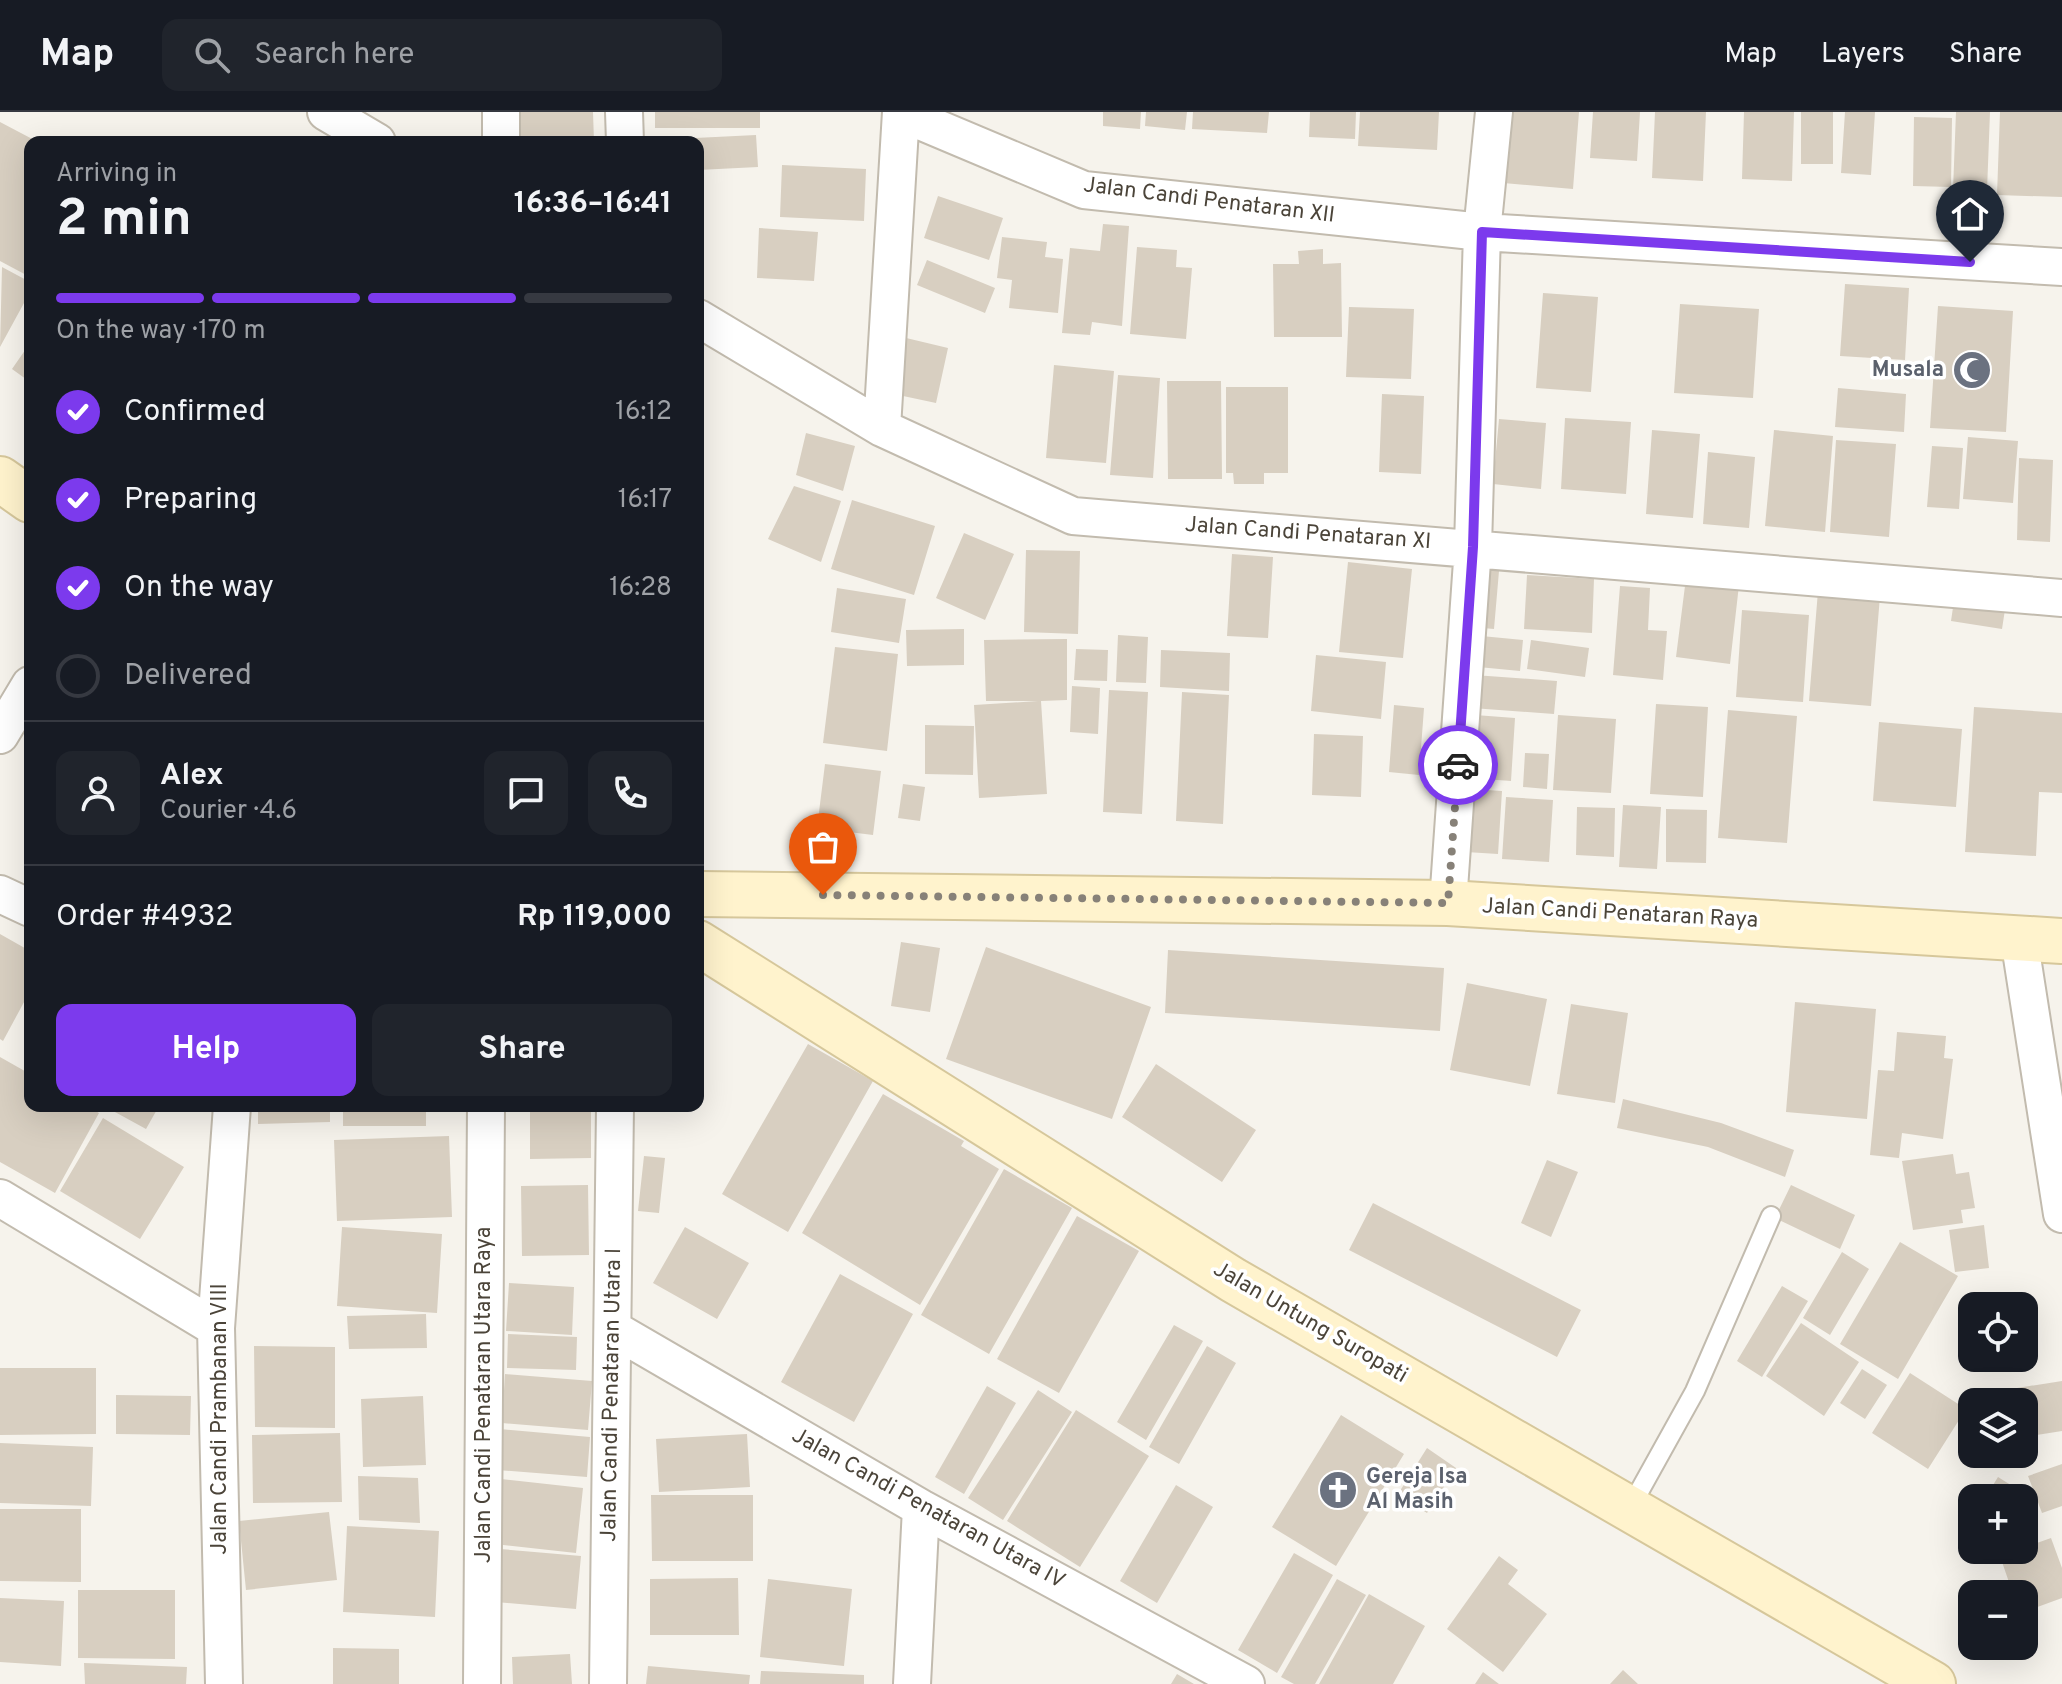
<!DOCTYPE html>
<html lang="en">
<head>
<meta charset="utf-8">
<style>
  body { margin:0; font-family:Overpass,sans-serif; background:#20242c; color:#f1f3f6; height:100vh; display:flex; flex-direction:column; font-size:30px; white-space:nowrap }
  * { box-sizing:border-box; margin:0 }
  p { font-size:26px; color:#9ea1a6 }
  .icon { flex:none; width:44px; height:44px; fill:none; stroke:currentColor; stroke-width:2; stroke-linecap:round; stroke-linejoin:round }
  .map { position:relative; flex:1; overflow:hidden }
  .details { position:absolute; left:24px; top:24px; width:680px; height:976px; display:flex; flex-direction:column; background:#171b24; border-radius:16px; box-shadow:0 8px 32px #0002 }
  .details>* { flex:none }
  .buttons { position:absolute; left:1958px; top:1180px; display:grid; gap:16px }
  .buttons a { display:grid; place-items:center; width:80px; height:80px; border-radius:16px; background:#171b24; box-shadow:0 8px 32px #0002; font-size:40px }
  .pin { position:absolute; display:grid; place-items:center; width:68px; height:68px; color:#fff; margin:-82px -34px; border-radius:50% 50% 50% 0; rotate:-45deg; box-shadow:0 0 8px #0007 }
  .pin .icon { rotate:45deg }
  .courier { position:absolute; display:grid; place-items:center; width:80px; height:80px; margin:-40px; border:6px solid #7c3aed; border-radius:50%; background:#fff; color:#222; box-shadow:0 2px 10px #0007 }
  .summary em { font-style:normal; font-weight:700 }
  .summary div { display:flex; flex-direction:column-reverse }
  .summary { display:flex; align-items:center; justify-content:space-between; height:136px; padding:0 32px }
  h1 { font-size:52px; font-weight:700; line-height:60px }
  .bar { display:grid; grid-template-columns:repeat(4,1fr); gap:12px 8px; align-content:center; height:96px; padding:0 32px }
  .bar i { height:10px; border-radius:6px; background:#363941 }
  .bar .active { background:#7c3aed }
  .bar p { grid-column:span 4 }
  .line { display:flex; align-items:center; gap:20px; padding:0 32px; border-top:2px solid #363941 }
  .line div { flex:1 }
  .round { display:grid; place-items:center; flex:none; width:84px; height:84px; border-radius:16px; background:#20242c }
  ol { padding:0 32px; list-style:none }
  li { display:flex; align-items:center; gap:24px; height:88px }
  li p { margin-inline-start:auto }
  li .icon { padding:8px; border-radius:50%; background:#7c3aed; color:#fff; stroke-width:4 }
  li:last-child { color:#9ea1a6 }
  li i { width:44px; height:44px; border:4px solid #363941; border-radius:50% }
  .button { display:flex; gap:16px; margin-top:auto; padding:16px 32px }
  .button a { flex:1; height:92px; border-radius:16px; background:#7c3aed; color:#fff; font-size:32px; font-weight:700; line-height:92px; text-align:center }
  .button a+a { background:#20242c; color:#f1f3f6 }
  header { display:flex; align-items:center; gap:48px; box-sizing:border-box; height:112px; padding:0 40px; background:#171b24; border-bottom:2px solid #363941 }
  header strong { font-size:38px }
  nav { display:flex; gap:44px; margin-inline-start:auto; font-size:28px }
  .search { width:560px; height:72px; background:#20242c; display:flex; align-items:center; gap:20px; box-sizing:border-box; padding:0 28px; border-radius:16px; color:#9ea1a6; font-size:30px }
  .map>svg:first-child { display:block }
</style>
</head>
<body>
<header>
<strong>Map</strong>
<div class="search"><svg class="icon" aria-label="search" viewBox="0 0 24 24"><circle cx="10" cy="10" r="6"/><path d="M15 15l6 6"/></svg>Search here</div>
<nav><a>Map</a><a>Layers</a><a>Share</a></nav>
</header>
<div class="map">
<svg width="2062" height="1572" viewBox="0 0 2062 1572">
  <rect width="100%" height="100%" fill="#f6f3ec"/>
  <path fill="#d8cfc1" d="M505 0H593L594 30H505Z
    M655 0H760V16H655Z
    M1103 0H1141L1140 17 1103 14Z
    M1146 0H1187L1185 18 1145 14Z
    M1193 0H1269L1267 21 1192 17Z
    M1310 0H1356L1355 27 1309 25Z
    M1360 0H1439L1437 38 1358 34Z
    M1498 0H1579L1573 77 1492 70Z
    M1593 0H1640L1637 49 1590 46Z
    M1655 0H1706L1703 69 1652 66Z
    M1744 0H1794L1792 69 1742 67Z
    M1801 0H1833V52H1801Z
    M1845 0H1875L1871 63 1841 61Z
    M1956 0H1990L1987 79 1953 78Z
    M2000 0H2062V85L1997 83Z
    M1914 5 1952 6 1951 75 1913 74Z
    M0 10 38 30H30V165L0 149Z
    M756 23 758 55 698 58 695 26Z
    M782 53 866 57 864 109 780 105Z
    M938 84 1003 106 989 148 924 126Z
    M1103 112 1129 114 1122 214 1092 210 1090 223 1062 221 1070 136 1100 139Z
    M759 116 818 120 814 169 757 166Z
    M1002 125 1047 130 1045 145 1063 147 1058 201 1009 196 1012 168 997 166Z
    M1137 135 1177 138 1176 155 1192 156 1186 227 1130 222Z
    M1323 137V152L1341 151 1342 225H1274L1273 152H1299L1298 139Z
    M927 148 995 176 985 201 917 173Z
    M2 155 30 170V180L0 235Z
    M1845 172 1909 176 1905 248 1840 244Z
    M1543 181 1598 185 1591 280 1536 276Z
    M1680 192 1759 197 1753 286 1674 281Z
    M1938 194 2013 199 2006 320 1930 316Z
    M1349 195 1414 197 1411 267 1346 265Z
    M902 225 948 236 936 291 889 281Z
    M30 231V270L12 257Z
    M1054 253 1114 259 1106 351 1046 346Z
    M1118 263 1160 266 1153 366 1110 363Z
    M1167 269H1221L1222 367H1168Z
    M1226 275H1288V361H1264V372H1234L1233 361H1226Z
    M1838 276 1906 282 1904 320 1835 315Z
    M1382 282 1424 284 1421 362 1379 360Z
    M1565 306 1631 310 1626 382 1561 377Z
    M1499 307 1546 311 1541 377 1493 372Z
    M1652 318 1700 322 1693 406 1646 402Z
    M1774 318 1833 324 1825 420 1765 414Z
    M806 321 855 334 843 379 796 363Z
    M1968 325 2018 329 2013 391 1963 387Z
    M1836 328 1896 332 1889 425 1830 420Z
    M1932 334 1963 336 1959 397 1927 395Z
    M1708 340 1755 345 1749 416 1703 412Z
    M2019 346 2053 348 2050 430 2017 428Z
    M794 374 841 389 821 450 768 427Z
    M852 388 935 414 914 483 831 457Z
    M964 421 1014 442 985 508 936 486Z
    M1026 438 1080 439 1078 522 1024 520Z
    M1232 442 1273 445 1268 526 1227 524Z
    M1348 450 1412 457 1403 546 1339 540Z
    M1476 457 1499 459 1494 517 1471 515Z
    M1527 463 1594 467 1592 521 1524 517Z
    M1686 466 1739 473 1730 552 1676 545Z
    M1620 474 1650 476 1648 518 1667 519 1663 568 1613 563Z
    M837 476 906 487 899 531 831 520Z
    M1818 479 1880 484 1871 594 1809 589Z
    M1955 482 2006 491 2002 517 1951 509Z
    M1742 498 1809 503 1803 590 1736 585Z
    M964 517V553L907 554 906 518Z
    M1118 523 1148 525 1146 571 1116 570Z
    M1471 523 1523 528 1520 559 1468 554Z
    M1067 527V588L1041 589 1047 682 979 686 974 593 1038 589H986L984 528Z
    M1531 528 1589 536 1585 565 1527 557Z
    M835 535 898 542 887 639 823 631Z
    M1076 537 1108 538 1107 569 1074 568Z
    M1161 538 1230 541 1229 579 1160 575Z
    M1316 543 1386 550 1381 607 1311 599Z
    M1474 563 1557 569 1554 602 1472 596Z
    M1072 574 1100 576 1098 622 1070 620Z
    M1109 578 1148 580 1142 702 1103 700Z
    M1182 580 1229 583 1223 712 1176 709Z
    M1656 592 1708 595 1703 685 1650 682Z
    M1394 593 1424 596 1419 663 1389 660Z
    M1974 595 2062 601V681L2039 680 2036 744 1965 740Z
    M1728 598 1797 604 1787 731 1718 726Z
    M1475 603 1515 606 1511 669 1471 666Z
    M1558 603 1616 607 1611 681 1553 678Z
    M1879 610 1962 617 1956 695 1873 689Z
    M925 613 974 614 973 663 925 662Z
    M1314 622 1363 624 1361 685 1312 683Z
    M1525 641 1549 642 1547 677 1523 675Z
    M825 652 881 659 873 723 817 716Z
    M903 672 925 675 920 709 898 706Z
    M1470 677 1502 679 1498 742 1466 740Z
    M1506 685 1553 688 1549 750 1502 747Z
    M1623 693 1661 695 1657 757 1619 755Z
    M1577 695 1615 696 1614 745 1576 743Z
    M1666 697 1707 698 1706 751 1666 750Z
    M0 822 30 839V879L3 929 0 927Z
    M901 830 940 836 930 900 891 894Z
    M986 835 1151 895 1112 1007 946 947Z
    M1168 838 1444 856 1440 919 1165 901Z
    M1467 871 1547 887 1530 974 1450 958Z
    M1795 890 1876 897 1867 1007 1786 1000Z
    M1571 892 1628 901 1615 991 1557 982Z
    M1897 920 1946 924 1944 946 1953 947 1943 1027 1902 1021 1899 1046 1870 1043 1878 958 1894 959Z
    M808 932 873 969 788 1120 722 1082Z
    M0 945 30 962V994H87L99 1001 55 1081 0 1050Z
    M1156 952 1256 1018 1222 1070 1122 1005Z
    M883 982 964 1029 961 1034 999 1057 920 1193 802 1121Z
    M1623 987 1721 1011 1794 1038 1785 1065 1708 1035 1617 1016Z
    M104 994H159L146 1017Z
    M258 994H330V1010L258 1012Z
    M343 994H426V1014H343Z
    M530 994H591V1046L530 1047Z
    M103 1006 184 1055 140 1127 60 1079Z
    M449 1024 452 1105 337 1109 334 1028Z
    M1953 1042 1956 1062 1969 1060 1975 1096 1961 1098 1963 1111 1913 1118 1902 1049Z
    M644 1044 665 1046 659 1101 638 1099Z
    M1547 1048 1578 1060 1551 1125 1521 1111Z
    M1004 1057 1072 1096 989 1242 921 1203Z
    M588 1073 589 1143 522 1144 521 1074Z
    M1791 1073 1855 1103 1840 1137 1775 1106Z
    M1373 1091 1581 1198 1557 1245 1349 1138Z
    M1077 1104 1139 1139 1059 1281 997 1247Z
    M1984 1113 1989 1156 1955 1160 1949 1118Z
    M342 1115 442 1122 437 1201 337 1194Z
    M685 1115 749 1151 717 1207 653 1171Z
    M1900 1130 1958 1164 1898 1267 1840 1232Z
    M1842 1140 1869 1157 1830 1223 1803 1206Z
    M840 1162 913 1202 854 1310 781 1270Z
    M509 1171 574 1175 572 1223 506 1219Z
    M1782 1174 1808 1189 1762 1265 1737 1249Z
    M426 1202 427 1236 349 1237 347 1204Z
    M1801 1211 1859 1250 1824 1304 1766 1264Z
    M1174 1213 1203 1229 1146 1328 1117 1310Z
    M508 1222 577 1225 576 1258 507 1256Z
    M254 1234 335 1235V1316L255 1315Z
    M1207 1234 1236 1251 1179 1352 1149 1335Z
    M0 1256H96V1322L0 1323Z
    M1862 1257 1887 1273 1865 1307 1840 1291Z
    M1910 1261 1966 1297 1928 1357 1872 1321Z
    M505 1262 592 1269 588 1318 502 1311Z
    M2062 1269V1319L2025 1325 2024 1290H2019L2017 1276Z
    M987 1274 1016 1291 964 1382 935 1365Z
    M1038 1278 1072 1300 1003 1408 968 1386Z
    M116 1283 191 1284 190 1323 116 1322Z
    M423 1284 426 1353 363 1355 361 1287Z
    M1076 1298 1149 1344 1080 1455 1007 1409Z
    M1341 1303 1404 1342 1336 1454 1272 1415Z
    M500 1317 590 1325 587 1365 497 1358Z
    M340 1321 342 1390 253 1391 252 1323Z
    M747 1322 750 1375 659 1380 656 1327Z
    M0 1331 93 1335 91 1394 0 1391Z
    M1427 1336 1456 1356 1427 1401 1398 1382Z
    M2062 1352V1394L2042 1401 2028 1364Z
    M358 1364 418 1366 420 1411 359 1408Z
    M1998 1365 2030 1385 2024 1394V1386H1985Z
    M501 1367 583 1376 576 1441 494 1432Z
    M1176 1373 1213 1395 1157 1491 1120 1469Z
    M651 1383H753V1449H652Z
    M0 1397H81V1470L0 1469Z
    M329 1400 337 1468 246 1478 239 1409Z
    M347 1414 439 1419 435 1505 343 1500Z
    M2051 1426 2062 1456V1486L2024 1500V1482H2013L2000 1444Z
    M500 1437 581 1444 576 1497 496 1490Z
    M1294 1441 1333 1463 1277 1561 1238 1538Z
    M1499 1444 1518 1458 1508 1472 1547 1502 1503 1560 1447 1517Z
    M738 1466 739 1523H650V1467Z
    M768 1467 852 1477 844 1554 760 1545Z
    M1337 1467 1366 1483 1315 1572H1294L1281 1565Z
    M78 1478H175V1547L78 1546Z
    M1369 1482 1425 1514 1393 1572H1319Z
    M0 1486 64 1489 61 1554 0 1550Z
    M333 1536 399 1537V1572H333Z
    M570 1542 572 1572H513L512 1545Z
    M84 1551 187 1555 186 1572H85Z
    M648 1554 750 1563 749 1572H646Z
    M1623 1558 1638 1572H1610Z
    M761 1559 864 1563V1572H760Z
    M1483 1560 1499 1572H1475Z
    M1177 1562 1194 1572H1171Z"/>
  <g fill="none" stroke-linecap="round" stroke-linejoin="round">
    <defs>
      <path id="lane" d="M1630 1396 1695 1279 1771 1104"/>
      <path id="street" d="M326 0 377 30
        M501 0V30
        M624 0 625 30
        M901 1 1084 78 1482 120 2062 155
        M698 206 882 316 1073 404 2062 486
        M882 316 901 0
        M0 623 30 573
        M0 782 30 796
        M1448 791 1473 435 1482 120 1494 0
        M2019 826 2062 1102
        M0 1086 216 1216
        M613 1217 921 1396 1246 1572
        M224 1572 216 1216 232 994
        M482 1572 486 994
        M608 1572 615 994
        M912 1572 921 1396"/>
      <path id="secondary" d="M0 367 30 388
        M698 782 1448 791 2062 829
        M698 831 1233 1168 1933 1572"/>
    </defs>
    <use href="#lane" stroke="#c2bbae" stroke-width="22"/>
    <use href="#street" stroke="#c2bbae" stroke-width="40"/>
    <use href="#secondary" stroke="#d6c79b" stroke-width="48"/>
    <use href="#lane" stroke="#fff" stroke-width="18"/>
    <use href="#street" stroke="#fff" stroke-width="36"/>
    <use href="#secondary" stroke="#fff3cd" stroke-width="44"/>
  </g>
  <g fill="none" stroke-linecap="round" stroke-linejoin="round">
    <path stroke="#878178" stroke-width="8" stroke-dasharray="0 14.4" d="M823 783 1448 791 1458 653"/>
    <path stroke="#7c3aed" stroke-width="10" d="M1458 653 1473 435 1482 120 1970 150"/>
  </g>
  <defs>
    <symbol id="mosque-disc" viewBox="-11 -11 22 22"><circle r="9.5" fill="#6b7280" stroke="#fff"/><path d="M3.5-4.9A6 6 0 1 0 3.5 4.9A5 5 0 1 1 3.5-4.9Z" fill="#fff"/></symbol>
    <symbol id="church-disc" viewBox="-11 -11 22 22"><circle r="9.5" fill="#6b7280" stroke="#fff"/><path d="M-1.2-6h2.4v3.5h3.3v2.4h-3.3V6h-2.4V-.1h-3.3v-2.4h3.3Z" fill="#fff"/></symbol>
  </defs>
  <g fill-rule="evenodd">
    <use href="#mosque-disc" x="1950" y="236" width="44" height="44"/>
    <use href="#church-disc" x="1316" y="1356" width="44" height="44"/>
  </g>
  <g text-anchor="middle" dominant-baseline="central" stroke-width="7" stroke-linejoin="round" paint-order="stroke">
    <g font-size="22" fill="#4b4439" stroke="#fff">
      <text transform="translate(1209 89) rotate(7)">Jalan Candi Penataran XII</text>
      <text transform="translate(1308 422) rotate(4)">Jalan Candi Penataran XI</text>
      <text transform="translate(1620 802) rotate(3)">Jalan Candi Penataran Raya</text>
      <text transform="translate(1310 1211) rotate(30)">Jalan Untung Suropati</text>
      <text transform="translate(484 1283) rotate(-90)">Jalan Candi Penataran Utara Raya</text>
      <text transform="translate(612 1283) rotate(-89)">Jalan Candi Penataran Utara I</text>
      <text transform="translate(220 1307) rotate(-90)">Jalan Candi Prambanan VIII</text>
      <text transform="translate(928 1397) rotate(29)">Jalan Candi Penataran Utara IV</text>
    </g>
    <g font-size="22" font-weight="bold" fill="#5b616d" stroke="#fff" text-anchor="end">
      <text x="1944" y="258">Musala</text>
      <text x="1366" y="1365" text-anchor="start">Gereja Isa<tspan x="1366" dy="25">Al Masih</tspan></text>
    </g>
  </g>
</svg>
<div class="buttons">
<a><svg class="icon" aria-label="locate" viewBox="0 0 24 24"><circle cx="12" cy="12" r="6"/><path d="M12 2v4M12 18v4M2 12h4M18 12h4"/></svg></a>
<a><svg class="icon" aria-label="layers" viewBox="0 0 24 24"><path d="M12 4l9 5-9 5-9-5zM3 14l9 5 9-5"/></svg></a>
<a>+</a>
<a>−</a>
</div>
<div class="pin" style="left:823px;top:783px;background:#ea580c"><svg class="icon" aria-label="bag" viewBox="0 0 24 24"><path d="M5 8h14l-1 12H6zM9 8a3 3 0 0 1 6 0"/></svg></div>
<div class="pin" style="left:1970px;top:150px;background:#1f2937"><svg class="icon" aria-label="home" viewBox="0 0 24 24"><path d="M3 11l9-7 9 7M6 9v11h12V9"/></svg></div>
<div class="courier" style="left:1458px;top:653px"><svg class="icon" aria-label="car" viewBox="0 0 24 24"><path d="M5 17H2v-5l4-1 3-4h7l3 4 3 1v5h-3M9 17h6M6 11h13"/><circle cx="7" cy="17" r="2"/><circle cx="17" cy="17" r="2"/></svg></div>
<section class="details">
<div class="summary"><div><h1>2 min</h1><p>Arriving in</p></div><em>16:36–16:41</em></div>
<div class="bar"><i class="active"></i><i class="active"></i><i class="active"></i><i></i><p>On the way · 170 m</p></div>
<ol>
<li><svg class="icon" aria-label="check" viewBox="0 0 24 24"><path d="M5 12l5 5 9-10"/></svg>Confirmed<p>16:12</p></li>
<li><svg class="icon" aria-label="check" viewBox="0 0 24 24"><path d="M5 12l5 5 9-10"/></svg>Preparing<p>16:17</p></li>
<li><svg class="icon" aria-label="check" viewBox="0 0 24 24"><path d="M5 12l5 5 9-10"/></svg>On the way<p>16:28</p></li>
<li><i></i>Delivered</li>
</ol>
<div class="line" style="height:144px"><a class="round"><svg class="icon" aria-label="person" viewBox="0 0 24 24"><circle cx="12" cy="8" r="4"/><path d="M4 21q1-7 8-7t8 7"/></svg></a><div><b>Alex</b><p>Courier · 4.6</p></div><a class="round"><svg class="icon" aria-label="chat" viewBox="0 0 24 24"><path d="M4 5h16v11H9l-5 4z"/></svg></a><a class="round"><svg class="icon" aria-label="phone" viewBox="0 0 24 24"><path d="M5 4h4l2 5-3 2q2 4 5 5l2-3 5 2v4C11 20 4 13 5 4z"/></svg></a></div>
<div class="line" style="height:104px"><div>Order #4932</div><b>Rp 119,000</b></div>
<div class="button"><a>Help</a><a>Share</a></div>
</section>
</div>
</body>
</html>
